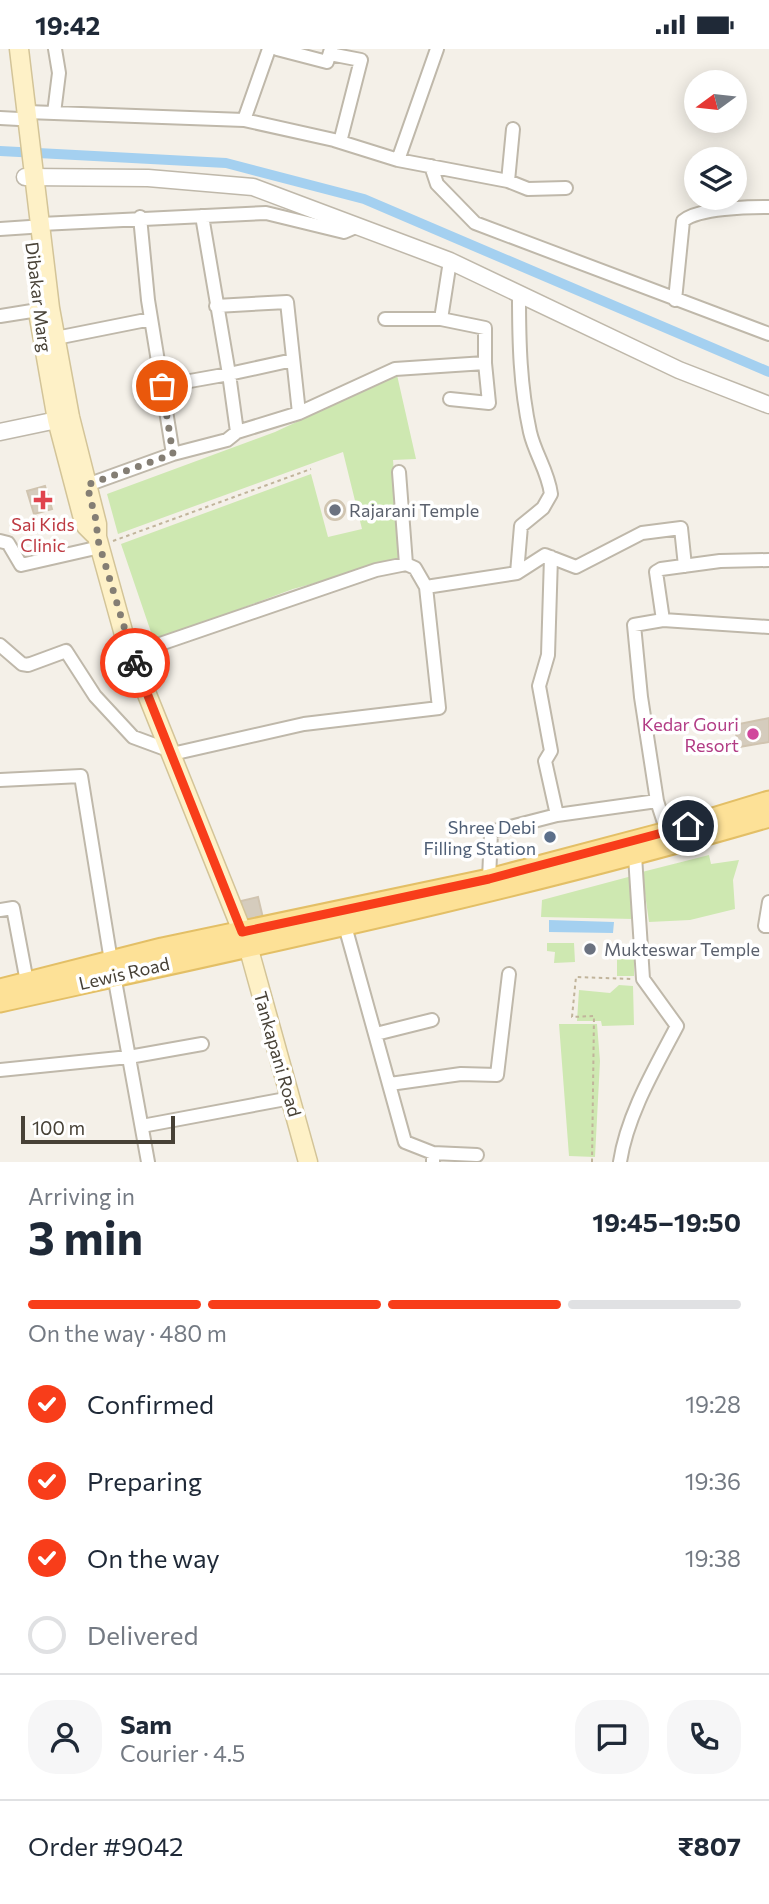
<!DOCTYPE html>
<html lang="en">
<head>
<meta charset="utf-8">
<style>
  body { margin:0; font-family:Commissioner,sans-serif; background:#f6f6f7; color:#1f2937; height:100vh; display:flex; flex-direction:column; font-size:26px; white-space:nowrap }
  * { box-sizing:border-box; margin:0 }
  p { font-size:23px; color:#747a83 }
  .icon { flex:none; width:38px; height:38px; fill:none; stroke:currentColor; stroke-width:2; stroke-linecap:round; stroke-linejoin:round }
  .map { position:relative; height:1113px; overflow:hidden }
  .sheet { display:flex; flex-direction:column; background:#fff; flex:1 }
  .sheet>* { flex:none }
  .needle { width:46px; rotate:255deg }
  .fabs { position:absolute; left:684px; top:21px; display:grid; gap:14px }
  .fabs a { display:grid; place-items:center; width:63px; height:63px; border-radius:50%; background:#fff; box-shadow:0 4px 18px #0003; font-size:35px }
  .scale { position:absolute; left:21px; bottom:18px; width:154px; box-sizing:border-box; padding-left:7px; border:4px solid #474136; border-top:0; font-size:19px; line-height:24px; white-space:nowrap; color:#474136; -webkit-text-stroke:5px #fff; paint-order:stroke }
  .pin { position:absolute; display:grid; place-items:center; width:60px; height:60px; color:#fff; margin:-30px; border:4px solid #fff; border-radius:50%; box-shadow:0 2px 7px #0007 }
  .courier { position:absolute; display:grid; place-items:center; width:70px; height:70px; margin:-35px; border:5px solid #f83d1a; border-radius:50%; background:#fff; color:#222; box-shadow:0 2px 9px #0007 }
  .head em { font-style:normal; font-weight:700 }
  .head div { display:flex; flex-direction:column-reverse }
  .head { display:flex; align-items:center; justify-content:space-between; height:119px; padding:0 28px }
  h1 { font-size:46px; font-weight:700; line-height:52px }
  .bar { display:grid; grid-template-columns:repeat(4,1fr); gap:10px 7px; align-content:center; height:84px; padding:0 28px }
  .bar i { height:9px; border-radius:5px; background:#e0e1e3 }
  .bar .on { background:#f83d1a }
  .bar p { grid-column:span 4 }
  .line { display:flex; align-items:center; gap:18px; padding:0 28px; border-top:2px solid #e0e1e3 }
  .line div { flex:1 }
  .round { display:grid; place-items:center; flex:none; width:74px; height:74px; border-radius:28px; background:#f6f6f7 }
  ol { padding:0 28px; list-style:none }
  li { display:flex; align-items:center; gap:21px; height:77px }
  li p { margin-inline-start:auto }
  li .icon { padding:7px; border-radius:50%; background:#f83d1a; color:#fff; stroke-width:4 }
  li:last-child { color:#747a83 }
  li i { width:38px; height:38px; border:4px solid #e0e1e3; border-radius:50% }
  .status { display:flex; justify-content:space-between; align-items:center; height:49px; padding:0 35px; background:#fff; direction:ltr }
  .status svg { height:19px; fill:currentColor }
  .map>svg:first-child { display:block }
</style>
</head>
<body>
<div class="status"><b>19:42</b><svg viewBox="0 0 49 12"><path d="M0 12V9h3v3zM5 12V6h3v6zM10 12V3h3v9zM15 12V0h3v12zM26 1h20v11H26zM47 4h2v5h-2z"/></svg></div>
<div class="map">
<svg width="769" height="1113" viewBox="0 0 769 1113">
  <rect width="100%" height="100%" fill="#f4f0e8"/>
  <path fill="#cee8b1" d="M397 326 416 410 393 411 401 511 293 540 154 592 121 495 311 425 328 488 362 480 343 403 118 485 107 445 275 383Z
    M709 806 711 815 739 811 733 831 735 860 690 871 649 873 642 823Z
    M632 827 634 870 541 868 542 851Z
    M547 894H574L575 913 554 914 555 903 547 902Z
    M617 902H634V927H617Z
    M619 936 633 937 634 976 602 977 601 972H577L579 941 610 944Z
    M559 975H597L600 1012 595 1108 569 1107Z"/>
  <path fill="#a4d0f0" d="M549 871 614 873 613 884 549 883Z"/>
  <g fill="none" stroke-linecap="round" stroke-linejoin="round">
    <path stroke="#a4d0f0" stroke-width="10" d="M0 102 226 114 364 150 769 323"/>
  </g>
  <path fill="#d5ccbd" stroke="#d0c4b0" stroke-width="2" d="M45 437 52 460 34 465 27 442Z
    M325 461a10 10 0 1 1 20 0a10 10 0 1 1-20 0Z
    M769 669V693L739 698 734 676Z
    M258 848 263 869 245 873 241 852Z"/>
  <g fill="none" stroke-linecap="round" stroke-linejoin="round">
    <defs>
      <path id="minor" d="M277 0 327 13 331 0
        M330 5 361 11 340 93
        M27 63 244 71 334 91 398 111 508 132 513 80
        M54 64 59 24 55 0
        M0 69 19 70
        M244 71 269 0
        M398 111 437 0
        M431 117 437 135 475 174 769 285
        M508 132 528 140 566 139
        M140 168 148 251 162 337 229 325 202 167
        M41 175 266 164 344 183 358 177
        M0 180 30 178
        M675 251 683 172C698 159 749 158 769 158
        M216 257 287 253 299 364
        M0 267 38 261
        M385 270H441L450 212
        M56 289 151 270
        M162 337 173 405
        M450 350 489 354 485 314
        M237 383 229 325 293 311
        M87 436 173 405 227 391 237 383 299 364 395 320 485 314V279L441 270
        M0 492 8 494 21 516 100 498
        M551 508 548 606 539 637 551 702 545 712 557 766
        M769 511 720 512 661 520 656 523 663 571 769 578
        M517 524 521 477 543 459 551 445C548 422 535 405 530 383 520 337 519 293 519 247
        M426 538 517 524 545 506 576 518 642 484 681 479 685 517
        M0 596 22 615 28 616 66 602 95 647 133 688 171 702
        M131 605 376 521 406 515
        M172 705 304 675 439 659 426 538 415 519 406 515 399 423
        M0 731 81 727 111 912
        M657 752 667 783
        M489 830 491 783 557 766 657 752 641 648 634 576 663 571
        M769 853 765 877H769
        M0 861 13 859 27 933
        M345 877 405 1093 433 1104V1113
        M114 926 148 1113
        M376 985 432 971
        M0 1021 129 1008 202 995
        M390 1035 461 1025 497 1026 509 925
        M142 1077 291 1049
        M433 1104 477 1106
        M620 1113C627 1066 655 1019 677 977L643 930 635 807"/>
      <path id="tertiary" d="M25 128 148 129 253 138 450 212 679 321 769 356
        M0 383 57 371"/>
      <path id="secondary" d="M19 0 50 259 70 368 97 475V488L126 593 248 897 308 1113
        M38 263 57 371 82 466 86 477 94 485"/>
      <path id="primary" d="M0 940 162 899 489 830 667 783 769 752
        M0 953C257 896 516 842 769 768"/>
    </defs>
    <use href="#minor" stroke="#bfb8aa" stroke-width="16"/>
    <use href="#tertiary" stroke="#bfb8aa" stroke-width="19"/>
    <use href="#secondary" stroke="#d3c498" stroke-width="21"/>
    <use href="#primary" stroke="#e3bf66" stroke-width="23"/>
    <path stroke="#c1b49b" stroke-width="2" stroke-dasharray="3.5 3.5" stroke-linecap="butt" d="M113 492 311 420
      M592 1113 594 967 572 968 576 928 631 930"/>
    <use href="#minor" stroke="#fff" stroke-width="12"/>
    <use href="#tertiary" stroke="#fff" stroke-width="16"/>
    <use href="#secondary" stroke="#fef1c7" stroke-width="18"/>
    <use href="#primary" stroke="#fde197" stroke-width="19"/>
  </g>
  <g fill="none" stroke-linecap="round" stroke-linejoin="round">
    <path stroke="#847e74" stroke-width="7" stroke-dasharray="0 12.6" d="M135 614 97 488V475L87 436 173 405 162 337"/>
    <path stroke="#f83d1a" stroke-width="9" d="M135 614 242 883 489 830 688 777"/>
  </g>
  <path fill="#e0444e" stroke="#fff" stroke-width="2.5" d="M39.5 440.5h7v7h7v7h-7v7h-7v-7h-7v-7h7z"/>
  <g fill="#6b7280" stroke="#fff" stroke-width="2.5">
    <circle cx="335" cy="461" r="7"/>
    <circle cx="590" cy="900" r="7"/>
  </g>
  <circle fill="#d1479c" stroke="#fff" stroke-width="2.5" cx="753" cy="685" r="7"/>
  <circle fill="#5c6f8a" stroke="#fff" stroke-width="2.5" cx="550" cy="788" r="7"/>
  <g text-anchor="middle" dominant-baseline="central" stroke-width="7" stroke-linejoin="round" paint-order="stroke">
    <g font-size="18" fill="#474136" stroke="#fff">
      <text transform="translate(39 248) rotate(83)">Dibakar Marg</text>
      <text transform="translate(124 924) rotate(-13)">Lewis Road</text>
      <text transform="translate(278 1005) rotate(74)">Tankapani Road</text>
    </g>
    <g font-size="18" fill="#5b616d" stroke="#fff" text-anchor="start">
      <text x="349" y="461">Rajarani Temple</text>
      <text x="604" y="900">Mukteswar Temple</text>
    </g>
    <g font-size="18" fill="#be3a42" stroke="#fff">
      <text x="43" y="475">Sai Kids<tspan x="43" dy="21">Clinic</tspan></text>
    </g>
    <g font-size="18" fill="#b23c85" stroke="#fff" text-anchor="end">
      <text x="739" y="675">Kedar Gouri<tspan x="739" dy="21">Resort</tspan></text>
    </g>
    <g font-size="18" fill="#4e5e75" stroke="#fff" text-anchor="end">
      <text x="536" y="778">Shree Debi<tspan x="536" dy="21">Filling Station</tspan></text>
    </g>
  </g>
</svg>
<div class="fabs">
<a><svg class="needle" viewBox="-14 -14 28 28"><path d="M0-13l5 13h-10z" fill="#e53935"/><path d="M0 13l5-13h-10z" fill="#747a83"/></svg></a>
<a><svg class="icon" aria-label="layers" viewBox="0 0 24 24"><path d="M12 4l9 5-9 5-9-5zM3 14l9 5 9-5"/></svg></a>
</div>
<div class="scale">100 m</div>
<div class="pin" style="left:162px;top:337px;background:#ea580c"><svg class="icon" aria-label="bag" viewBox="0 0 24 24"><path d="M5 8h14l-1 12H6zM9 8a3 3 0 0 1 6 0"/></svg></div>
<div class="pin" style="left:688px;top:777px;background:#1f2937"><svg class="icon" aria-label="home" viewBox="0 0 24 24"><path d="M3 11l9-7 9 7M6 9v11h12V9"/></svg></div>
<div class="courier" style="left:135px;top:614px"><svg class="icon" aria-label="bike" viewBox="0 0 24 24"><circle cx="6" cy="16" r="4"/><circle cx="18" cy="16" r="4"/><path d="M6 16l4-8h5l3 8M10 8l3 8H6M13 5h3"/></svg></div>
</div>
<section class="sheet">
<div class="head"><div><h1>3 min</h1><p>Arriving in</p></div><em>19:45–19:50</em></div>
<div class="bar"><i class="on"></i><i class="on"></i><i class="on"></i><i></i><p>On the way · 480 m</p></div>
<ol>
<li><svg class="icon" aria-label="check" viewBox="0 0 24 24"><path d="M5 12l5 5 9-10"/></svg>Confirmed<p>19:28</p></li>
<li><svg class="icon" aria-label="check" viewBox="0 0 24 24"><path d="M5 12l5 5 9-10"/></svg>Preparing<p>19:36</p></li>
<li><svg class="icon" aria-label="check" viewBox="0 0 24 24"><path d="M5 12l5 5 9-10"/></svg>On the way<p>19:38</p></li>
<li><i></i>Delivered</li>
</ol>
<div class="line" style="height:126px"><a class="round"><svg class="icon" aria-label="person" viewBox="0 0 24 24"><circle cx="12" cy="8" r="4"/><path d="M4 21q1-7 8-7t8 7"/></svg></a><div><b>Sam</b><p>Courier · 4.5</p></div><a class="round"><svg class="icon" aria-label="chat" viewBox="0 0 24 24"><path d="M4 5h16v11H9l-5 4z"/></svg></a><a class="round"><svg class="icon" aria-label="phone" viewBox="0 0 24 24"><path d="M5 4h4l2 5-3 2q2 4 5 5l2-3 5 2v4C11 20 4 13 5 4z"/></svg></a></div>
<div class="line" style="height:91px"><div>Order #9042</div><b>₹807</b></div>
</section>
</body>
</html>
